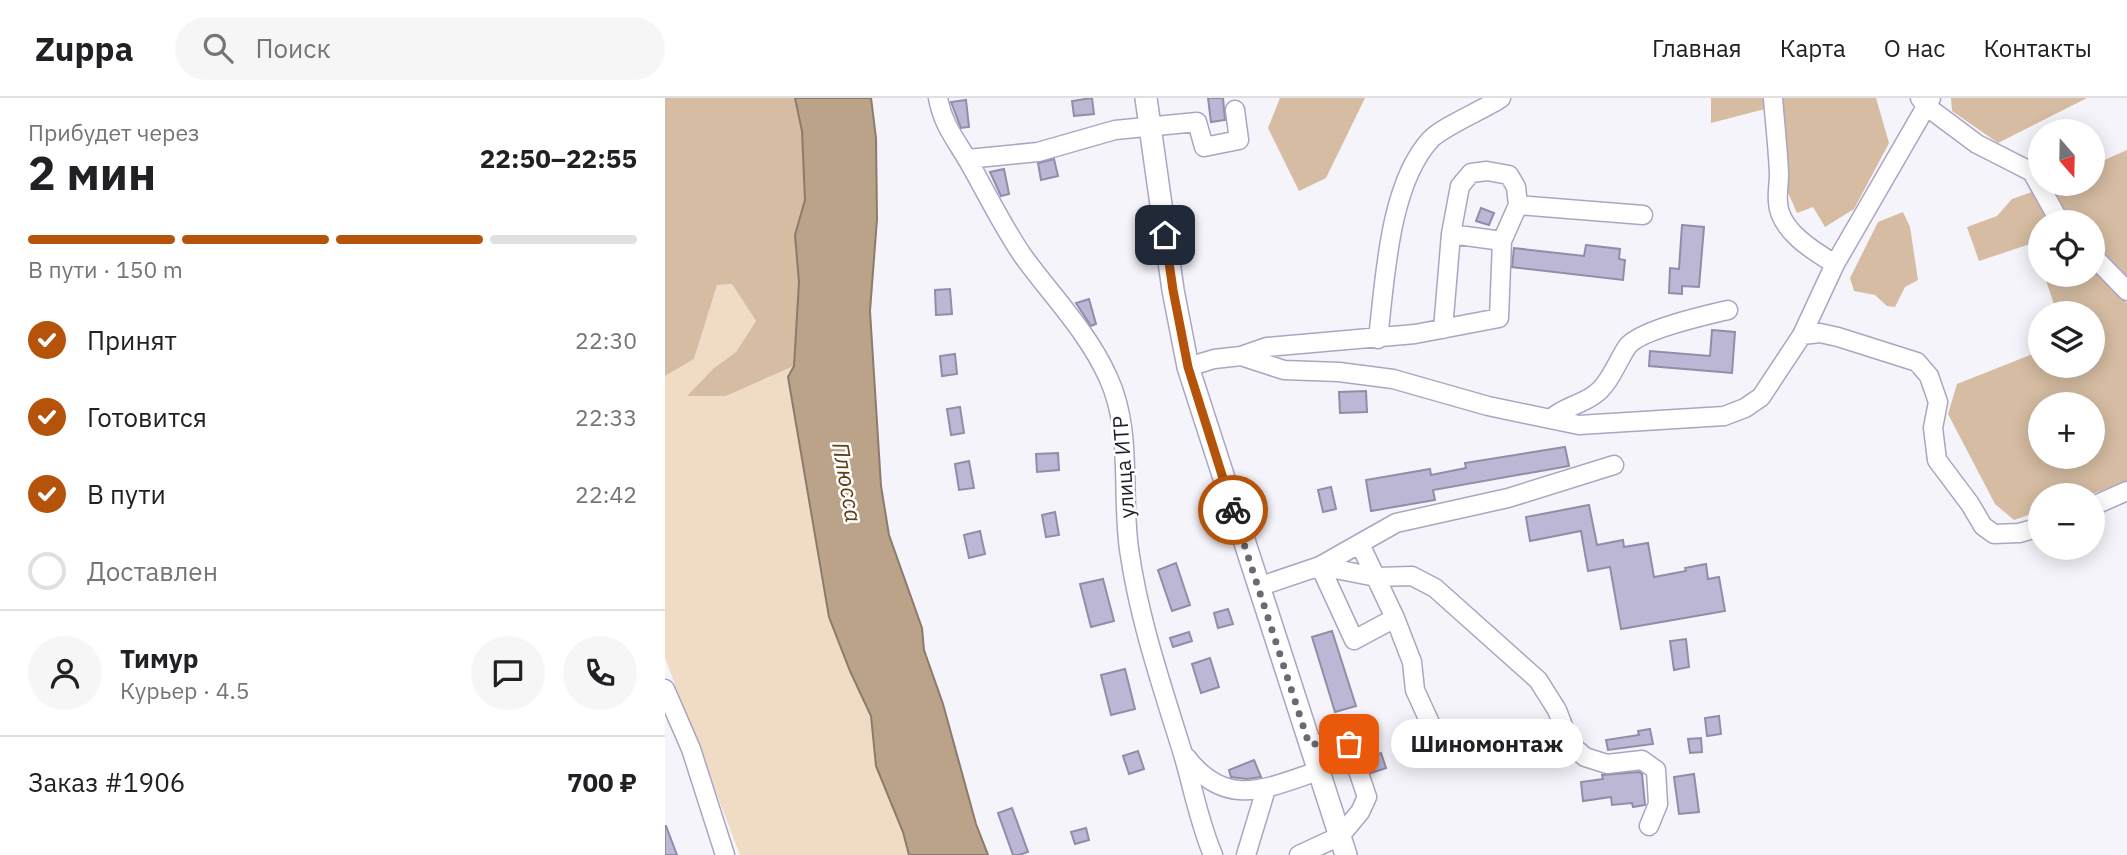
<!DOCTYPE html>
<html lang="ru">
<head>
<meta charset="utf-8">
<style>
  body { margin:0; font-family:"IBM Plex Sans",sans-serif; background:#f6f6f6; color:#202124; height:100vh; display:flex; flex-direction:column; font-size:26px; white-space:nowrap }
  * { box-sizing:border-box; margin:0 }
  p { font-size:23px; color:#757577 }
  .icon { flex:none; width:38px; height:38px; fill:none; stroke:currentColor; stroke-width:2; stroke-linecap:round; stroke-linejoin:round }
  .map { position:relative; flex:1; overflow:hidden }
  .details { display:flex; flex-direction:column; background:#fff; width:665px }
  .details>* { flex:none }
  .needle { width:46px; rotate:160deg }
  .controls { position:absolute; left:1363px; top:21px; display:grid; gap:14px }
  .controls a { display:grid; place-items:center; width:77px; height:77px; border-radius:50%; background:#fff; box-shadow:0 4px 18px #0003; font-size:35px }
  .pin { position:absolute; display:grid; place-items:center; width:60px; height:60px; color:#fff; margin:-30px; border-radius:14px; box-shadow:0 4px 10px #0006 }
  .courier { position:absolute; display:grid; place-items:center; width:70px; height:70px; margin:-35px; border:5px solid #b45309; border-radius:50%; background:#fff; color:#222; box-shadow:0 2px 9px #0007 }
  .bubble { position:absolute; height:49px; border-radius:24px; background:#fff; box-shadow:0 4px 18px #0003; font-size:23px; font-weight:700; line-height:49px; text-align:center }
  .headline em { font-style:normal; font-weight:700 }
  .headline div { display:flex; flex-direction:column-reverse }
  .headline { display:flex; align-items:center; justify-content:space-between; height:119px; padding:0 28px }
  h1 { font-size:46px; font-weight:700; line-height:52px }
  .bar { display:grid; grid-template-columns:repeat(4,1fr); gap:10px 7px; align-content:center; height:84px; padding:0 28px }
  .bar i { height:9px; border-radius:5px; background:#e0e0e0 }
  .bar .active { background:#b45309 }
  .bar p { grid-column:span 4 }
  .line { display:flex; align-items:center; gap:18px; padding:0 28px; border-top:2px solid #e0e0e0 }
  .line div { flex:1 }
  .round { display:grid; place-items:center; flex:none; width:74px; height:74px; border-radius:37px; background:#f6f6f6 }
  ol { padding:0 28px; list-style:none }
  li { display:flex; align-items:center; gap:21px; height:77px }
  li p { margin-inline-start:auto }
  li .icon { padding:7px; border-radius:50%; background:#b45309; color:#fff; stroke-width:4 }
  li:last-child { color:#757577 }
  li i { width:38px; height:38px; border:4px solid #e0e0e0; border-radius:50% }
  header { display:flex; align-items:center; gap:42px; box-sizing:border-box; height:98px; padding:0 35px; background:#fff; border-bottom:2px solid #e0e0e0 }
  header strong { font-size:33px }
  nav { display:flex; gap:38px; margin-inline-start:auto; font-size:24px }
  .search { width:490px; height:63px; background:#f6f6f6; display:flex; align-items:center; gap:18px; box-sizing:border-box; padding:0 24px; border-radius:38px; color:#757577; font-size:26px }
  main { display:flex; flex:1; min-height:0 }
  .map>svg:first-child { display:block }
</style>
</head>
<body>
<header>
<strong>Zuppa</strong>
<div class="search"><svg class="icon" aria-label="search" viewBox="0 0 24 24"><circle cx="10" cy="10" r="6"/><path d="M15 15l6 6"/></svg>Поиск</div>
<nav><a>Главная</a><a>Карта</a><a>О нас</a><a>Контакты</a></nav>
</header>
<main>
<section class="details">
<div class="headline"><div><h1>2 мин</h1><p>Прибудет через</p></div><em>22:50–22:55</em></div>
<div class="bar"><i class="active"></i><i class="active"></i><i class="active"></i><i></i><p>В пути · 150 m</p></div>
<ol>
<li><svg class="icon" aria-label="check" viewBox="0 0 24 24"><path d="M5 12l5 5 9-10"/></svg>Принят<p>22:30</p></li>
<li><svg class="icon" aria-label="check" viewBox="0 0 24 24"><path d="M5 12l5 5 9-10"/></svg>Готовится<p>22:33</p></li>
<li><svg class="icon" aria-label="check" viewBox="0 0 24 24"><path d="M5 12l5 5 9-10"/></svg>В пути<p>22:42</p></li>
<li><i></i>Доставлен</li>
</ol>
<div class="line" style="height:126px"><a class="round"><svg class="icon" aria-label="person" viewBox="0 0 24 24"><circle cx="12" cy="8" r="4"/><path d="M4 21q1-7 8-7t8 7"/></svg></a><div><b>Тимур</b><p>Курьер · 4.5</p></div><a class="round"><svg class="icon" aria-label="chat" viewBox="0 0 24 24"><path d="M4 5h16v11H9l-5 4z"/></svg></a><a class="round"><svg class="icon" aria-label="phone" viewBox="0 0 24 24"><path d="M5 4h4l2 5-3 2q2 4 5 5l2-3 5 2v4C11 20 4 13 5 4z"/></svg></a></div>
<div class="line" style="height:91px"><div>Заказ #1906</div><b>700 ₽</b></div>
</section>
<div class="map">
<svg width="1462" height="757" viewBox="0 0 1462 757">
  <rect width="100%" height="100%" fill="#f5f4fa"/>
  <path fill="#f0dbc5" d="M67 186 91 223 71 254 49 270 61 298 129 268 123 279 164 519 185 573 206 618 211 668 238 734 244 757H75L0 560V278L29 261 52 187Z"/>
  <path fill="#d5bca2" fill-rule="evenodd" d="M0 0H130L137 33 140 102 130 137 134 184 129 268 61 298H22L49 270 71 254 91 223 67 186 52 187 29 261 0 278Z
    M615 0H700L661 80 634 93 603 30Z
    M1046 0H1100V11L1046 25Z
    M1115 0H1211L1224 45 1189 111 1160 129 1148 109 1132 115 1118 83Z
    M1286 0H1422L1333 45 1287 13Z
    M1462 52V180L1428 145V124H1410L1389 98 1396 86H1428V67Z
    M1370 93 1387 124H1376L1375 165 1368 145 1314 163 1302 129 1332 118 1347 101Z
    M1238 114 1245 129 1253 182 1240 189 1230 209 1222 208 1210 197 1189 193 1185 180 1213 124Z
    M1428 170 1462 205V384L1424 397H1376L1375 413 1349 422 1330 406 1283 316 1292 286 1375 253 1376 268H1428V215H1392L1379 177H1428ZM1376 306H1428V359H1376Z"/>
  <path fill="#bba389" stroke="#8c7b6c" stroke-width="2" d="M130 0H206L211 40 212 121 205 213 216 388 224 437 257 530 259 552 278 606 311 726 323 757H244L238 734 211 668 206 618 185 573 164 519 123 279 129 268 134 184 130 137 140 102 137 33Z"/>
  <path fill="#bdb7d6" stroke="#928ca9" stroke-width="2" d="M427 0 429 16 409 18 407 3Z
    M543 0H558L560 22 546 24Z
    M301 2 304 29 296 30 286 4Z
    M389 61 393 78 376 82 373 65Z
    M339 71 344 96 336 98 325 74Z
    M816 110 829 115 824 127 811 123Z
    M1017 127 1039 129 1034 189 1017 188V196L1004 195 1005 170 1014 171Z
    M921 147 955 151 954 161 960 162 958 182 847 169 849 150 919 158Z
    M285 191 287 216 271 217 270 192Z
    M424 201 431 226 426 228 411 205Z
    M1047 232 1070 234 1067 275 984 268 985 253 1045 258Z
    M290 256 292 276 277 278 275 258Z
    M701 293 702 314 675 315 674 294Z
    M295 309 299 335 286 337 282 311Z
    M900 349 904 368 768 392 770 402 706 413 701 382 765 371 766 377 801 370 800 365Z
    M393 355 394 372 372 374 371 356Z
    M304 363 309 390 294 392 290 366Z
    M666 389 671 411 658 414 653 392Z
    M924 407 932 447 958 442 959 449 983 445 989 479 1021 473 1020 470 1041 466 1043 481 1054 479 1060 513 956 531 945 469 923 473 916 433 865 443 861 419Z
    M390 414 394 437 381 439 377 417Z
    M315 433 320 456 304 460 299 437Z
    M511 465 525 507 507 513 493 472Z
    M438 481 449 523 426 529 415 486Z
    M563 511 568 526 553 530 549 515Z
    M667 533 691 608 670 614 647 539Z
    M524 534 527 543 508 549 505 540Z
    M1021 541 1024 569 1009 572 1005 543Z
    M545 560 554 589 536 595 527 566Z
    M460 571 470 611 446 617 436 577Z
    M1054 618 1056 636 1042 638 1040 620Z
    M985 631 988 646 943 652 941 642 974 637 973 633Z
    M1036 640 1037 654 1025 655 1023 641Z
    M473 653 479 671 464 676 458 658Z
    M716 655 721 670 706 675 701 660Z
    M589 662 596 679 582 681 566 679 564 672Z
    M974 674 977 676 980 707 968 709 967 705 947 707 946 699 918 703 916 684 938 681 937 677Z
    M1029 676 1034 714 1014 716 1009 679Z
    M347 710 363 754 354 757H348L333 715Z
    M0 728H1L12 757H0Z
    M421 730 424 742 410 746 406 734Z"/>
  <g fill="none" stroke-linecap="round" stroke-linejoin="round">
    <defs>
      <path id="minor" d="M273 0C278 28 292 43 305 66 322 96 338 129 358 158 387 198 422 233 443 279 468 333 456 394 464 451 474 522 497 588 518 656 528 690 534 724 548 757
        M1108 0C1110 26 1113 51 1114 76 1114 86 1112 95 1113 104 1114 132 1148 153 1170 166
        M1255 0 1261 8 1312 46 1367 74 1391 117 1397 124
        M302 61 373 54 450 32 532 24 539 49 574 42 570 12
        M786 136 837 143
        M1428 158 1462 193
        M778 231 786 136 795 88 806 75 822 73 844 77 851 89 853 107
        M1137 237 1155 235 1173 239 1252 264 1264 278 1273 304 1268 330 1272 362 1305 406 1318 428 1329 436 1354 435 1376 429
        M713 241C720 181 724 86 766 41 779 28 818 12 836 0
        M576 258 602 249 750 236 834 220 837 143 853 107 978 117
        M523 269 549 261 576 258 619 272 674 274 728 281 823 308 914 327 1059 318 1080 310 1096 299 1137 237 1170 166 1266 0
        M887 320C899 309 915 307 929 297 944 287 952 264 962 249 974 232 1042 217 1063 212
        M1428 408 1462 393
        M695 446 730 520 747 564 750 592 765 625
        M655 468 711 479 747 478 770 490 873 582 892 612 905 646 920 659 942 666 977 662 991 672 993 706 984 728
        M655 468 689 542 730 520
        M593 489 655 468 731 425 843 400 949 367
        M0 591 26 651 60 757
        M521 659C561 711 600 691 653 673
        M581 757 601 691
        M634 757 675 738 695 714 702 699 684 646H644"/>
      <path id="major" d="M481 0 508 192 523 269 681 757"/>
    </defs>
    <use href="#minor" stroke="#aba5c3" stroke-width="21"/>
    <use href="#major" stroke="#aba5c3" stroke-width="24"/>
    <use href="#minor" stroke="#fff" stroke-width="18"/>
    <use href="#major" stroke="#fff" stroke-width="21"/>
  </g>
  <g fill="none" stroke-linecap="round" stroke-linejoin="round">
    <path stroke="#6b6972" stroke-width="7" stroke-dasharray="0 12.6" d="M568 412 644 646H684"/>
    <path stroke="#b45309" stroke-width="9" d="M500 137 508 192 523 269 568 412"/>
  </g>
  <g text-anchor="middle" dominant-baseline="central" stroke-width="5" stroke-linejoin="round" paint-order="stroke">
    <g font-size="21" fill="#201e29" stroke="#fff">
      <text transform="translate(458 369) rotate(-94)">улица ИТР</text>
    </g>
    <g font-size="23" font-style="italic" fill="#613d11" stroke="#fff">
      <text transform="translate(183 384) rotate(80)">Плюсса</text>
    </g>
  </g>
</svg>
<div class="controls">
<a><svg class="needle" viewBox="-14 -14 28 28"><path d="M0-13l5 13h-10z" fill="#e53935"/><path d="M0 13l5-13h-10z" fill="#757577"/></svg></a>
<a><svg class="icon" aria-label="locate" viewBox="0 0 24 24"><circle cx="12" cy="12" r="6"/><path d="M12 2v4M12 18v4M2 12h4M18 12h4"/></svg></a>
<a><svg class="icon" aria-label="layers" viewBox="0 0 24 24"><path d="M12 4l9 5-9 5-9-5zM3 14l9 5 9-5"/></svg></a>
<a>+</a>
<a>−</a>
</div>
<div class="pin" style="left:684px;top:646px;background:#ea580c"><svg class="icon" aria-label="bag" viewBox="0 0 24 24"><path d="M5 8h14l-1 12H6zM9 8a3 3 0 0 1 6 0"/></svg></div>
<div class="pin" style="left:500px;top:137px;background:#1f2937"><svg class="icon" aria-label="home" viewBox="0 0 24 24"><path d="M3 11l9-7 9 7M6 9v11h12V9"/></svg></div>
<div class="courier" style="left:568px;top:412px"><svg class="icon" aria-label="bike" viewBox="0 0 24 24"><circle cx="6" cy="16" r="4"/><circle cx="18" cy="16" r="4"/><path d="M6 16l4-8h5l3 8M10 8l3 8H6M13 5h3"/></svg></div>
<div class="bubble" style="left:726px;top:621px;width:192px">Шиномонтаж</div>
</div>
</main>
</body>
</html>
